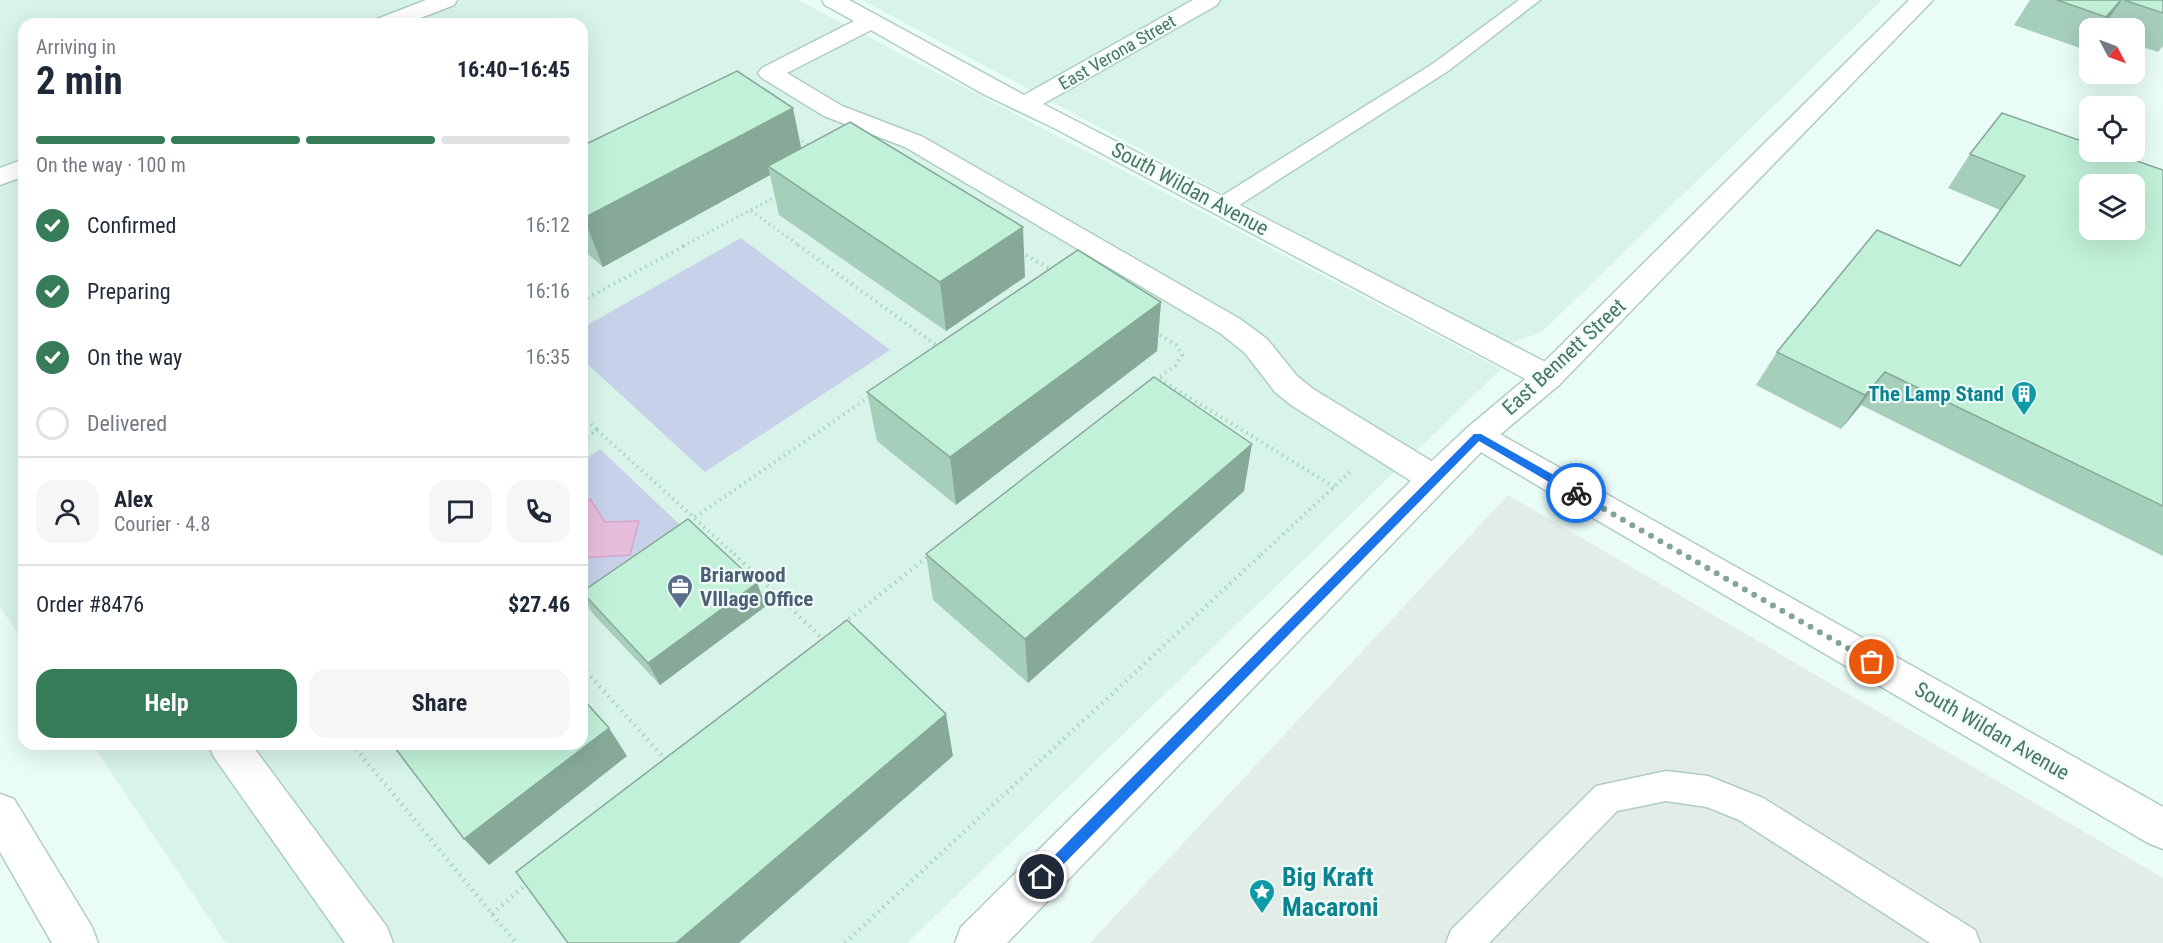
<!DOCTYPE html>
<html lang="en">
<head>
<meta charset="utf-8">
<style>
  body { margin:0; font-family:"Roboto Condensed",sans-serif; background:#f6f6f7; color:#1f2937; height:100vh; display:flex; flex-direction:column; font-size:22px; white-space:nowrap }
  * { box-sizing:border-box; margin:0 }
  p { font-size:20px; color:#747a83 }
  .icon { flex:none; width:33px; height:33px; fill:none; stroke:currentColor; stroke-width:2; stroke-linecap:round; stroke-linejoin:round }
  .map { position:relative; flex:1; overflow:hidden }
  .details { position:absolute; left:18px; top:18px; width:570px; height:732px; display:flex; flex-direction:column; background:#fff; border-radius:18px; box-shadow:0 6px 24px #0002 }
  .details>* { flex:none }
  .needle { width:39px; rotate:131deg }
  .tools { position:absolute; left:2079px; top:18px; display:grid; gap:12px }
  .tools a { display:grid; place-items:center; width:66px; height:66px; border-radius:12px; background:#fff; box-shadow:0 6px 24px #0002; font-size:30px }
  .pin { position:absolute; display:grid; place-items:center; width:51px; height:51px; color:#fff; margin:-26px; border:3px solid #fff; border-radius:50%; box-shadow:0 2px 6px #0007 }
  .courier { position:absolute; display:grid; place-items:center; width:60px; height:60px; margin:-30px; border:4px solid #1a73e8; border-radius:50%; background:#fff; color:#222; box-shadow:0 2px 8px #0007 }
  .head em { font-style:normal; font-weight:700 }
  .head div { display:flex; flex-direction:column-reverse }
  .head { display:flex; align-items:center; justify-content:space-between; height:102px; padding:0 18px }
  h1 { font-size:39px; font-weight:700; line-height:45px }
  .bar { display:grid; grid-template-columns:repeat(4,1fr); gap:9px 6px; align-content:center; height:72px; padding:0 18px }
  .bar i { height:8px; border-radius:4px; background:#e0e1e3 }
  .bar .on { background:#367c58 }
  .bar p { grid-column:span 4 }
  .line { display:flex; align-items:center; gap:15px; padding:0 18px; border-top:2px solid #e0e1e3 }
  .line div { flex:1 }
  .round { display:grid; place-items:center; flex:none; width:63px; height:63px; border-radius:18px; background:#f6f6f7 }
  ol { padding:0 18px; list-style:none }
  li { display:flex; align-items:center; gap:18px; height:66px }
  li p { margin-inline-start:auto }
  li .icon { padding:6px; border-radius:50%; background:#367c58; color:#fff; stroke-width:4 }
  li:last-child { color:#747a83 }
  li i { width:33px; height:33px; border:3px solid #e0e1e3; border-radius:50% }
  .primary-button { display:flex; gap:12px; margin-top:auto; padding:12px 18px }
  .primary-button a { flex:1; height:69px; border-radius:18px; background:#367c58; color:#fff; font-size:24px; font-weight:700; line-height:69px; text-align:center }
  .primary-button a+a { background:#f6f6f7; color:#1f2937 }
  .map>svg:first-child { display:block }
</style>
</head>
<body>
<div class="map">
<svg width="2163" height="943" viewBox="0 0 2163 943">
  <rect width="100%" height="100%" fill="#e9fcf7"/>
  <path fill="#d8f4ea" d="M0 0H798L1501 369 907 943H226L92 744H582V24H24V643L0 607Z
    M862 0H1882L1542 332 1512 343 1487 335Z"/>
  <path fill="#e2ede8" d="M1508 495 2163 878V943H1090Z"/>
  <path fill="#c7d2ea" d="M741 238 890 350 705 472 582 359V328Z
    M600 449 698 542 594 615 582 601V461Z"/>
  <path fill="#e6bedc" stroke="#d7a4ca" stroke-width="1.5" d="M590 499 605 522 639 521 630 555 582 558V503Z"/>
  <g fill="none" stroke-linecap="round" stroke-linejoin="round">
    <defs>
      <path id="service" d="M1519 0H1540L1448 71 1230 211H1214L1211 206 1214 201 1434 63Z
        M1666 771 1708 776 1763 798 1975 930 1980 943H1930L1739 820 1707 807 1666 801 1617 811 1489 943H1446L1451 930 1596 786Z"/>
      <path id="minor" d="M426 0H457L454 5 405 24H374L377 19Z
        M822 0H849L1024 95 1193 0H1220L1217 5 1043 104 1559 369 1563 377 1559 385 1548 388 1537 385 1056 129 983 94 871 30 787 73 842 106 923 137 1240 319 1267 339 1297 376 1313 389 1446 470 1451 479 1446 488 1434 492 1422 488 1291 405 1275 392 1245 353 1220 333 905 147 824 116 762 78 758 73 762 68 854 21 825 5Z
        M24 159V176L0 185V168Z
        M1478 424 1489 428 2163 807V849L2148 843 1467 444 1462 436 1467 428Z
        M208 744H251L387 927 393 943H345L214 757Z
        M0 794 14 799 92 927 98 943H52L0 852Z"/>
      <path id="tertiary" d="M1909 0H1933L1559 385 1489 444 1446 488 1007 943H955L961 927 1422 470 1467 428 1537 369Z"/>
    </defs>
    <use href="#service" stroke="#afcec0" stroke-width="3"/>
    <use href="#minor" stroke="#afcec0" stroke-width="3"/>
    <use href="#tertiary" stroke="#afcec0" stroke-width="3"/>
    <path stroke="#a4d6bd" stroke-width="3" stroke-dasharray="1.5 4" stroke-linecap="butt" d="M797 138 811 147
      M751 211 800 246
      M683 246 779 195"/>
    <path stroke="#a4d6bd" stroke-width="4" stroke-dasharray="1.5 4.5" stroke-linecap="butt" d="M798 245 940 348
      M1021 252 1053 271
      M582 301 686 245
      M1155 332 1176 345 1182 355 1175 366 1158 378 1334 487
      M582 416 597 430
      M582 440 597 430 735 555
      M695 517 872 395
      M1261 555 1350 472"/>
    <path stroke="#a4d6bd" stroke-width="4.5" stroke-dasharray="1.5 5" stroke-linecap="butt" d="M734 554 823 639
      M844 623 930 555
      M582 667 666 760
      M352 744 516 943
      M492 914 528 883
      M845 943 1262 554"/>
    <use href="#service" fill="#fff" fill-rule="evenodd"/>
    <use href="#minor" fill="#fff" fill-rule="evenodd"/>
    <use href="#tertiary" fill="#fff" fill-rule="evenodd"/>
  </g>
  <path fill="#a6cfbb" d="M2030 0H2163V46L2158 52 2134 44V28H2090V42L2083 49 2014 25Z
    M582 146 801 148 1025 277 946 331 779 215 770 175 603 267 582 249Z
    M1970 154 2163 170V556L1861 405 1841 429 1756 385 1777 352 1960 266 2000 210 1948 188Z
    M1161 302 1157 351 956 505 877 441 867 392Z
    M1244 491 1028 683 933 600 926 554Z
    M757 583 766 606 660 685 594 615 582 593Z"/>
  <path fill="#87a998" d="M2122 0 2102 28H2098L2106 17Z
    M793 108 803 157 768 166 770 175 603 267 584 218Z
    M1023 227 1025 277 946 331 940 282Z
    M1161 302 1157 351 956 505 950 457Z
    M1885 372 1861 405 1841 429 1865 395Z
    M1252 444 1244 491 1028 683 1025 639Z
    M757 583 766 606 660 685 648 663Z
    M946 714 953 756 739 943H676Z
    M609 728 627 756 489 865 464 839Z"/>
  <path fill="#c1f1d9" stroke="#87a998" stroke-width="1.5" fill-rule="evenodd" d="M2057 0H2121L2106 17Z
    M2124 0H2163V13Z
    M737 71 793 108 584 218 582 216V146Z
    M2002 113 2090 144V152H2111L2163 170V506L1885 372 1865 395 1777 352 1877 230 1960 266 2025 176 1970 154ZM2090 184H2134V230H2090Z
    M850 122 1023 227 940 282 768 166Z
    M1078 250 1161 302 950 457 867 392Z
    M1154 377 1252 444 1025 639 926 554Z
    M688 519 757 583 648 663 582 592Z
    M847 620 946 714 676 943H568L516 872Z
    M582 698 609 728 464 839 392 744H582Z"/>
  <path fill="#1a73e8" d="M1474 434H1481L1580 490V496H1573L1479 441 1047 881H1038V872Z"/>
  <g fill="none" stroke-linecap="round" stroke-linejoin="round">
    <path stroke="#84a595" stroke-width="6" stroke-dasharray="0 10.8" d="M1576 493 1872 662"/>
  </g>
  <defs>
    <symbol id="building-pin" viewBox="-11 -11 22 30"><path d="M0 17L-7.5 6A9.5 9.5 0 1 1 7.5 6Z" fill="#0f9aa8" stroke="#f0fefa"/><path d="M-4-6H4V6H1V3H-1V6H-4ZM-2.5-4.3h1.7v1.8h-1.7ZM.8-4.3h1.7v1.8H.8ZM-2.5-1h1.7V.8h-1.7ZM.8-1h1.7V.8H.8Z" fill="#fff"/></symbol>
    <symbol id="office-pin" viewBox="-11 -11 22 30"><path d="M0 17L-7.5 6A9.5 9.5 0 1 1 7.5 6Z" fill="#5c6f8a" stroke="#f0fefa"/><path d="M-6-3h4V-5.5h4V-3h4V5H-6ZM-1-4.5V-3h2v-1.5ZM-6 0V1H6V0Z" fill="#fff"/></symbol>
    <symbol id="sight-pin" viewBox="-11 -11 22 30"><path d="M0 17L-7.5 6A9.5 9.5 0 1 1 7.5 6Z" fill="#0f9aa8" stroke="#f0fefa"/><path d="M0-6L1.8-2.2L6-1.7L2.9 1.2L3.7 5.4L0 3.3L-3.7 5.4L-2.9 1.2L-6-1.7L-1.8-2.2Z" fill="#fff"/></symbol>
  </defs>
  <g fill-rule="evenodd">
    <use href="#building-pin" x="2009" y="379" width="30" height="40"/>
    <use href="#office-pin" x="665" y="572" width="30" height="40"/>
    <use href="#sight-pin" x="1247" y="877" width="30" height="40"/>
  </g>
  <g text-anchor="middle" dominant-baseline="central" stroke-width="4.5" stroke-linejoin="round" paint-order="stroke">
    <g font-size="18" fill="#4d7660" stroke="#f0fefa">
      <text transform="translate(1117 52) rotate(-30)">East Verona Street</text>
    </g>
    <g font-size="21" fill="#4d7660" stroke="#f0fefa">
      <text transform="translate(1190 189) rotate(28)">South Wildan Avenue</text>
      <text transform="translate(1564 357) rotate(-43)">East Bennett Street</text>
      <text transform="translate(1992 731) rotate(30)">South Wildan Avenue</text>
    </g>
    <g font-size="21" font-weight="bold" fill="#0d838f" stroke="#f0fefa" text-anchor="end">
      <text x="2004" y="394">The Lamp Stand</text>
    </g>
    <g font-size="21" font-weight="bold" fill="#4e5e75" stroke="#f0fefa" text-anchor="start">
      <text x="700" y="575">Briarwood<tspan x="700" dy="24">VIllage Office</tspan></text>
    </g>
    <g font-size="26" font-weight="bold" fill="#0d838f" stroke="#f0fefa" text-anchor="start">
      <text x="1282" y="877">Big Kraft<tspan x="1282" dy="30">Macaroni</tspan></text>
    </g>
  </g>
</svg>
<div class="tools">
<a><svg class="needle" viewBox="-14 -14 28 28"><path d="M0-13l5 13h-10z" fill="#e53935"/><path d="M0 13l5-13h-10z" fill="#747a83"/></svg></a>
<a><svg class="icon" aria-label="locate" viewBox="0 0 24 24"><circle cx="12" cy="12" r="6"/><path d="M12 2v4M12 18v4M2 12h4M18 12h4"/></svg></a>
<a><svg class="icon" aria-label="layers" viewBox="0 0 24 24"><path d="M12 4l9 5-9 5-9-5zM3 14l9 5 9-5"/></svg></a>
</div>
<div class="pin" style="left:1872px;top:662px;background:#ea580c"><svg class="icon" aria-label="bag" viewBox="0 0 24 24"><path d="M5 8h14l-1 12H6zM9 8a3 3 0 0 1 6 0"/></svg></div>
<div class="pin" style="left:1042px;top:877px;background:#1f2937"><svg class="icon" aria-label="home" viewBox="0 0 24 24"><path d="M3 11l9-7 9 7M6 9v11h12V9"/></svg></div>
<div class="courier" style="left:1576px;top:493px"><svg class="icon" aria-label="bike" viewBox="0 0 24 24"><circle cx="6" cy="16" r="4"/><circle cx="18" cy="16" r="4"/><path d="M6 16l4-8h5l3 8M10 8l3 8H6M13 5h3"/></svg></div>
<section class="details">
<div class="head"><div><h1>2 min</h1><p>Arriving in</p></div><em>16:40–16:45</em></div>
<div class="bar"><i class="on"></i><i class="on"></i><i class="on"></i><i></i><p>On the way · 100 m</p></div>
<ol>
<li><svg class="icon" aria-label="check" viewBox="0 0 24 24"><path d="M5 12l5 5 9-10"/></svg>Confirmed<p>16:12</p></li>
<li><svg class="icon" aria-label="check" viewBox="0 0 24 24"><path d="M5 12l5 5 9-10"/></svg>Preparing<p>16:16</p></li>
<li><svg class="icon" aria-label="check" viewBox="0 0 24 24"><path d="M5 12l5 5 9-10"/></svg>On the way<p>16:35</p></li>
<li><i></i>Delivered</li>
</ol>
<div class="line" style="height:108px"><a class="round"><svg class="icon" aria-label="person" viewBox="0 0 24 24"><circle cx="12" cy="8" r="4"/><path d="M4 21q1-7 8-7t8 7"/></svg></a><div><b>Alex</b><p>Courier · 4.8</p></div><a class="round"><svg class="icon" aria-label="chat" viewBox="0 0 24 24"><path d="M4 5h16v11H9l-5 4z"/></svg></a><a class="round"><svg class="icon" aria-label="phone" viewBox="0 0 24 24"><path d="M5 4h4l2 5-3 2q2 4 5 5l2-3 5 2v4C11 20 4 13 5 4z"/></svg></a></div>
<div class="line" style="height:78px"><div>Order #8476</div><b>$27.46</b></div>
<div class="primary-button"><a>Help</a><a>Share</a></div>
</section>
</div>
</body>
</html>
